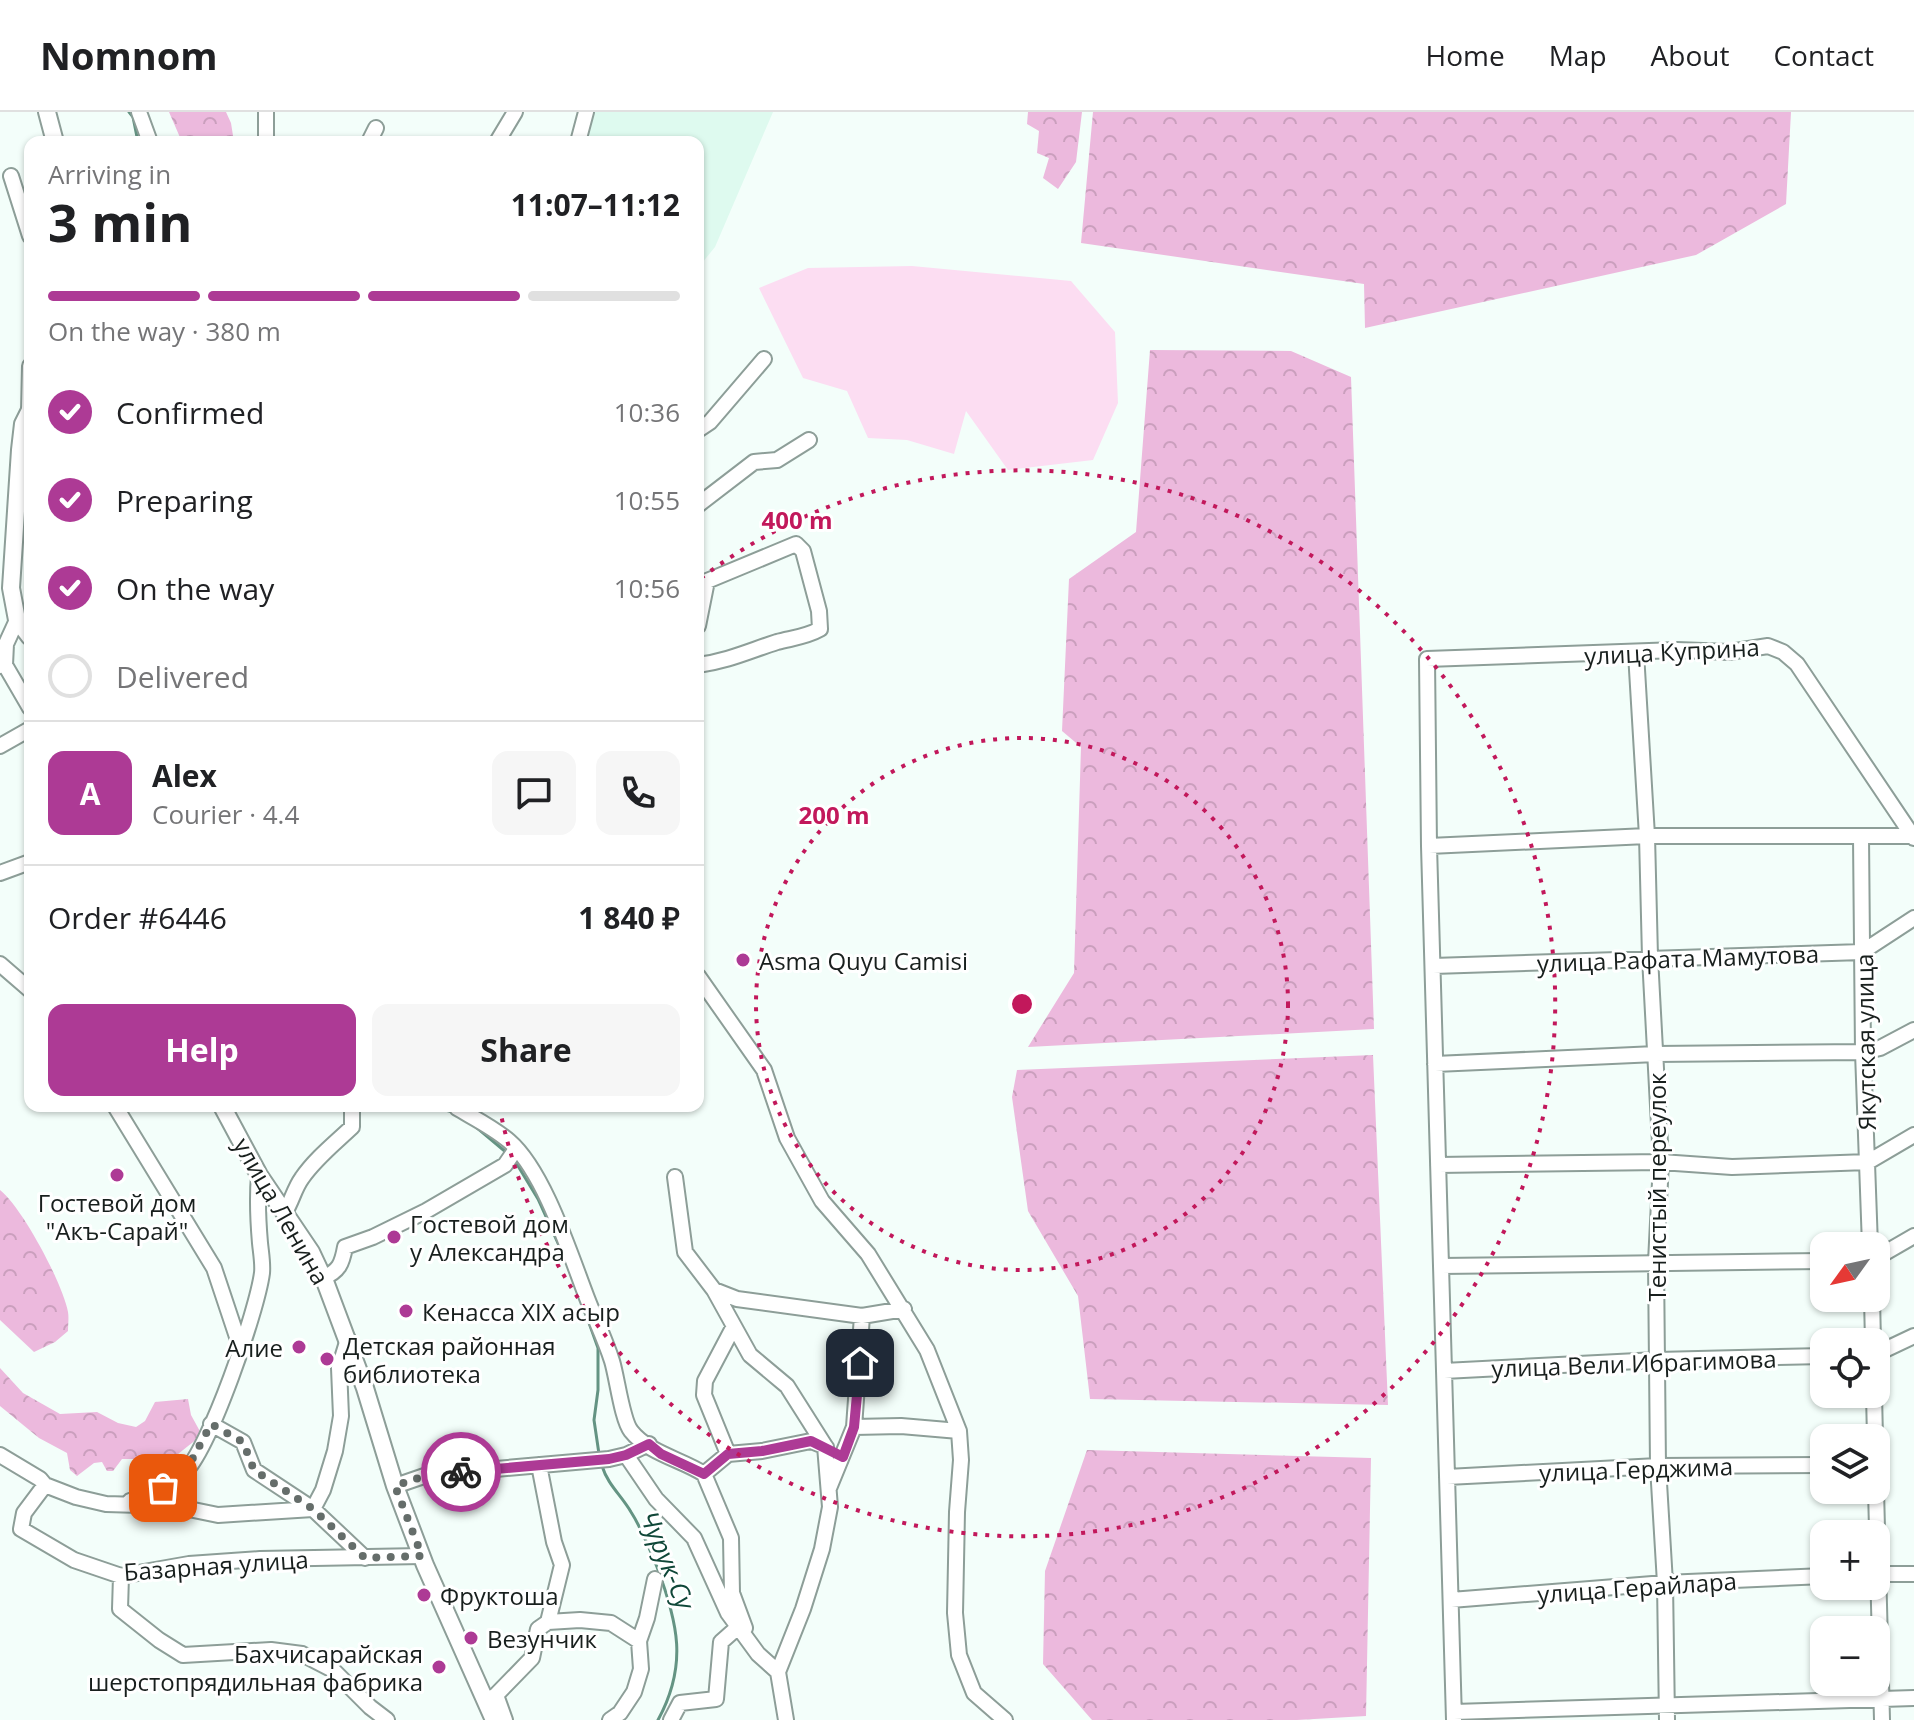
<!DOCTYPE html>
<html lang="en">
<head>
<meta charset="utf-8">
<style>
  body { margin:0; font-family:"Open Sans",sans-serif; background:#f6f6f6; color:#202124; height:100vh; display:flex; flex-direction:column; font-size:30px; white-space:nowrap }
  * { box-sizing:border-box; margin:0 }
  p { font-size:26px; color:#757577 }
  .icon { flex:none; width:44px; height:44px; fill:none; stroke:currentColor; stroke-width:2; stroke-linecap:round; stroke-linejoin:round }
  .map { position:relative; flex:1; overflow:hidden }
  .details { position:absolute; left:24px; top:24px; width:680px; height:976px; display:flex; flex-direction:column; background:#fff; border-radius:16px; box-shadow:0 2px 6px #0004 }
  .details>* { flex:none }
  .needle { width:52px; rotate:237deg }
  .tools { position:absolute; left:1810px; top:1120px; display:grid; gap:16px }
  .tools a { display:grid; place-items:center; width:80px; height:80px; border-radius:16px; background:#fff; box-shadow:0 2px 6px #0004; font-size:40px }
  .pin { position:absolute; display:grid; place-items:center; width:68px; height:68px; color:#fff; margin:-34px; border-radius:16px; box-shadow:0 4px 12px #0006 }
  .courier { position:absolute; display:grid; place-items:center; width:80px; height:80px; margin:-40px; border:6px solid #ad3a95; border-radius:50%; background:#fff; color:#222; box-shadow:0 2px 10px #0007 }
  .head em { font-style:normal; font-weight:700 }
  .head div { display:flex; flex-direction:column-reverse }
  .head { display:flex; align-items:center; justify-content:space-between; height:136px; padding:0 24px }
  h1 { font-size:52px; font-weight:700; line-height:60px }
  .bar { display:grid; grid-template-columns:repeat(4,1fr); gap:12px 8px; align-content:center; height:96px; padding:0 24px }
  .bar i { height:10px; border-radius:6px; background:#e0e0e0 }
  .bar .current { background:#ad3a95 }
  .bar p { grid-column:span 4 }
  .line { display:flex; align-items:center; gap:20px; padding:0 24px; border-top:2px solid #e0e0e0 }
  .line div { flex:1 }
  .round { display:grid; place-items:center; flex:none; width:84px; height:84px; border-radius:16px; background:#f6f6f6 }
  ol { padding:0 24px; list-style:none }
  li { display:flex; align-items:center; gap:24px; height:88px }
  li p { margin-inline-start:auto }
  li .icon { padding:8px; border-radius:50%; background:#ad3a95; color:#fff; stroke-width:4 }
  li:last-child { color:#757577 }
  li i { width:44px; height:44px; border:4px solid #e0e0e0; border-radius:50% }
  .action { display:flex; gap:16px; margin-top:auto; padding:16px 24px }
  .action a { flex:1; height:92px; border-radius:16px; background:#ad3a95; color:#fff; font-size:32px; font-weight:700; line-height:92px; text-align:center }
  .action a+a { background:#f6f6f6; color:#202124 }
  header { display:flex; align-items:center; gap:48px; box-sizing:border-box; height:112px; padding:0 40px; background:#fff; border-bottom:2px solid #e0e0e0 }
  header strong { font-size:38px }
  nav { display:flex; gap:44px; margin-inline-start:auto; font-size:28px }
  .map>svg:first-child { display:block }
</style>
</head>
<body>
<header>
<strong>Nomnom</strong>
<nav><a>Home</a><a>Map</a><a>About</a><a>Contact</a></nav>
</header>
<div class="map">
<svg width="1914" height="1608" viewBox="0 0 1914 1608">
  <defs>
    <pattern id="forest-crowns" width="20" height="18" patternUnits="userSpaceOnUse" patternTransform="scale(2)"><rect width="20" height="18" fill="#ecb9dd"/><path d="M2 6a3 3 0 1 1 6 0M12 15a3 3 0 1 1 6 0" fill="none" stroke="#ca9fbd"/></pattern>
  </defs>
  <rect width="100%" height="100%" fill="#f3fefa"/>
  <path fill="#defaef" d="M591 0H773L715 135 698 156V30H583Z"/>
  <path fill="#fcddf2" d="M912 154 1071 169 1115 220 1118 291 1093 348 1008 358 966 299 954 342 907 328 868 326 847 279 803 266 759 176 808 156Z"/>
  <path fill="url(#forest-crowns)" d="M169 0H226L231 11 234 30H182Z
    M1028 0H1082L1076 50 1058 77 1043 66 1049 46 1037 41 1039 19 1027 12Z
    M1093 0H1791L1786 92 1696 143 1365 216 1364 172 1081 131Z
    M1150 238 1291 239 1351 265 1374 917 1028 935 1074 861 1081 635 1062 619 1069 467 1136 420Z
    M1373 943 1388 1293 1090 1287 1078 1184 1028 1099 1012 985 1017 958Z
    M0 1078C22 1095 63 1172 68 1200 69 1206 68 1213 68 1219L55 1230 34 1240 0 1208Z
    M0 1256 23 1281 60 1302 97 1300 118 1311 136 1315 145 1309 155 1290 188 1287 191 1303 202 1323 178 1342 163 1343 152 1352 143 1347H122L113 1359H107L102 1350 94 1351 77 1364 70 1358 67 1341 39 1326 0 1294Z
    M1087 1338 1371 1346 1366 1604 1297 1608H1092L1043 1552 1045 1459Z"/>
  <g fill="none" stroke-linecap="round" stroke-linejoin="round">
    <path stroke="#649483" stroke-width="3" d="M129 0 133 5 138 30
      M430 994 453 1000
      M476 1015 507 1041
      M515 1049 538 1087 566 1149
      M583 1194 598 1236V1278L594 1308 599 1342
      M602 1354C608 1373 621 1383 631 1400 642 1417 649 1436 657 1455 678 1511 688 1553 658 1608"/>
    <defs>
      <path id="minor" d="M139 0 150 30
        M266 30V0
        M369 30 376 16
        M497 30 515 0
        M578 30 586 0
        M11 64 30 124
        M29 300 30 254
        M698 318 710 310 764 247
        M698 393 754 350 777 348 809 328
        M698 514 707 469 796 432 803 439 819 499 820 517C806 525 792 526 777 530 749 539 728 549 698 553
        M1636 541 1647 724 1650 845 1661 1050 1656 1150 1658 1354 1665 1471 1667 1608
        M5 553 30 596
        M0 554 5 553 6 532 17 508
        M0 634 30 617
        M1861 725 1863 940 1870 1134
        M1429 734 1647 724H1914
        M0 761 30 750
        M0 852 30 878
        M1433 854 1862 840 1914 806
        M698 864 764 958 787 1026 822 1089 868 1142 927 1238 959 1319 961 1348 957 1400 955 1501 959 1543 974 1581 1005 1608
        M1435 952 1656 942 1863 940 1880 936 1914 918
        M115 994 214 1156 241 1237
        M459 994 457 996C474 1006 494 1016 509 1029 544 1059 570 1142 587 1186 595 1207 605 1227 612 1249 617 1265 622 1308 631 1319 648 1341 683 1348 704 1362
        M1438 1053 1661 1050 1732 1055 1868 1050 1914 1023
        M675 1065 685 1140 714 1178 750 1243 787 1274 825 1334 830 1395 822 1437 803 1497 778 1560
        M285 1100C292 1089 294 1077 302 1066 315 1047 335 1031 352 1015V994
        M1876 1146 1914 1124
        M1441 1154 1824 1149
        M323 1166C339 1159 342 1152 345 1135L373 1125 426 1099 505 1053 516 1037
        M714 1178 737 1187 862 1204 904 1197
        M1872 1186 1873 1230
        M1876 1242 1914 1224
        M1444 1259 1657 1248 1824 1244
        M1874 1282 1875 1326
        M211 1312 243 1330 254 1358 313 1397 365 1446
        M854 1315 901 1314 959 1319
        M728 1342 704 1283 705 1269 734 1214
        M0 1343 40 1367 45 1373 76 1385 106 1392 174 1394 218 1403 313 1397 323 1378 335 1339 341 1304 339 1256 348 1227
        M626 1343 656 1387 694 1426 728 1501 758 1542 778 1560 786 1608
        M704 1362 731 1426 732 1481 745 1516
        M704 1362 728 1342 762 1339 811 1329 826 1335
        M1447 1365 1658 1354 1824 1353
        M45 1373 24 1401 21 1417 74 1448 121 1464 189 1452 260 1447 422 1444
        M395 1374 427 1363 609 1347 626 1343 649 1332
        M829 1376 854 1315 862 1204
        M1876 1378 1882 1608
        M130 1389C148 1386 171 1374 184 1361 210 1336 257 1199 262 1161 263 1152 261 1141 260 1131 258 1108 257 1086 259 1063
        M1876 1462H1914
        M121 1464 120 1497 159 1528 183 1543 271 1538 302 1542 333 1558 370 1595 387 1608
        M1451 1488 1665 1471 1824 1464
        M548 1510 580 1508 611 1511 639 1529
        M496 1583 505 1608
        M487 1588 496 1583 532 1546 538 1517 548 1510 562 1453 554 1430 539 1353
        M1454 1600 1914 1586
        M610 1608 620 1601 634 1580 641 1557 639 1529 647 1506 655 1467
        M671 1608 680 1591 716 1587 721 1530 738 1515
        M1454 1608 1429 734 1427 547 1677 538 1729 540 1768 534 1783 540 1797 552 1914 726"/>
      <path id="major" d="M47 0 55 30
        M30 298 23 312 20 338 11 476 17 508 30 525
        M222 994 259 1063 311 1140 326 1172 365 1276 395 1374 425 1453 494 1608"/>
    </defs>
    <use href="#minor" stroke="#8d9e98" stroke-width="18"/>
    <use href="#major" stroke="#8d9e98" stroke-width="20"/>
    <use href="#minor" stroke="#fff" stroke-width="14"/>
    <use href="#major" stroke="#fff" stroke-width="16"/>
  </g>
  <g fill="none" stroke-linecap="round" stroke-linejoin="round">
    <path stroke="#656d6a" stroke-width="8" stroke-dasharray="0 14.4" d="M163 1376 185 1361 211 1312 243 1330 254 1358 313 1397 365 1446 422 1444 395 1374 427 1363 461 1360"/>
    <path stroke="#ad3a95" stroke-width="10" d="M461 1360 609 1347 626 1343 649 1332 661 1342 704 1362 728 1342 762 1339 811 1329 843 1345 854 1315 860 1251"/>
  </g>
  <g fill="none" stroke="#c2185b" stroke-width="4" stroke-dasharray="4 8">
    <circle cx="1022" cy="892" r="266"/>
    <path d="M701 466A533 533 0 1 1 500 998"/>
  </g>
  <g fill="#ad3a95" stroke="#fff" stroke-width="3">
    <circle cx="743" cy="848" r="8"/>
    <circle cx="117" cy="1063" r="8"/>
    <circle cx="394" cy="1125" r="8"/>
    <circle cx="406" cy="1199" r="8"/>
    <circle cx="299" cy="1235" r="8"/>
    <circle cx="327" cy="1247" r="8"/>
    <circle cx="424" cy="1483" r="8"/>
    <circle cx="471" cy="1526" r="8"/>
    <circle cx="439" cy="1555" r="8"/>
  </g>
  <g text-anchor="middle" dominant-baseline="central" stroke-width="6" stroke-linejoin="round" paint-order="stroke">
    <g font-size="24" fill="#181f1d" stroke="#fff">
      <text transform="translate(1672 539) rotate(-3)">улица Куприна</text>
      <text transform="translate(1678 846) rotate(-2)">улица Рафата Мамутова</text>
      <text transform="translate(1865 930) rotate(-91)">Якутская улица</text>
      <text transform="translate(1656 1075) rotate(-90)">Тенистый переулок</text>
      <text transform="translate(282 1099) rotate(60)">улица Ленина</text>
      <text transform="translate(1634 1251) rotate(-2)">улица Вели Ибрагимова</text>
      <text transform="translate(1636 1357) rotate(-2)">улица Герджима</text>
      <text transform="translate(216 1453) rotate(-4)">Базарная улица</text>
      <text transform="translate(1637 1475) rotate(-4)">улица Герайлара</text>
    </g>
    <g font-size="24" fill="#181f1d" stroke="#fff" text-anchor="start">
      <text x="759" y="848">Asma Quyu Camisi</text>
      <text x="117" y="1090" text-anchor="middle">Гостевой дом<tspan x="117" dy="28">"Акъ-Сарай"</tspan></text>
      <text x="410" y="1111">Гостевой дом<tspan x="410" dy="28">у Александра</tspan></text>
      <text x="422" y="1199">Кенасса XIX асыр</text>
      <text x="343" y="1233">Детская районная<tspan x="343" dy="28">библиотека</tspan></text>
      <text x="283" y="1235" text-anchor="end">Алие</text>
      <text x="440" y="1483">Фруктоша</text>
      <text x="487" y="1526">Везунчик</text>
      <text x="423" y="1541" text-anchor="end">Бахчисарайская<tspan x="423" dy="28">шерстопрядильная фабрика</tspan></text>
    </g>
    <g font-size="26" font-style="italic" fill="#0f4738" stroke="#fff">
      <text transform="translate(668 1448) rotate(68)">Чурук-Су</text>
    </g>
  </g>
  <circle cx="1022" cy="892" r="12" fill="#c2185b" stroke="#fff" stroke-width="4"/>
  <g font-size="24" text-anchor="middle" font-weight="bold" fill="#c2185b" stroke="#fff" stroke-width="6" stroke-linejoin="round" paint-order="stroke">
    <text x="797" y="417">400 m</text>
    <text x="834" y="712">200 m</text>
  </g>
</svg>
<div class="tools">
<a><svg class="needle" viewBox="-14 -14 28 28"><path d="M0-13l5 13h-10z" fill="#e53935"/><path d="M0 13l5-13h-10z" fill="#757577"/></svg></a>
<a><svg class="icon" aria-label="locate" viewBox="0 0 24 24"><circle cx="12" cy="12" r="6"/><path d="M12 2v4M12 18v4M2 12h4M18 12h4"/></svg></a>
<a><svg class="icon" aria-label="layers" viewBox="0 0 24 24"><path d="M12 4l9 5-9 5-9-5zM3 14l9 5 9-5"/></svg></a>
<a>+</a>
<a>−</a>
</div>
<div class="pin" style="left:163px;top:1376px;background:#ea580c"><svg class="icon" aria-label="bag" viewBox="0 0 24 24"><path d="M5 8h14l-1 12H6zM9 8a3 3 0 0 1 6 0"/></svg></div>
<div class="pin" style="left:860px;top:1251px;background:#1f2937"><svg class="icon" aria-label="home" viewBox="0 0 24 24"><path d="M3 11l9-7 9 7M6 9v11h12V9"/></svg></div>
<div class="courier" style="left:461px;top:1360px"><svg class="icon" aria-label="bike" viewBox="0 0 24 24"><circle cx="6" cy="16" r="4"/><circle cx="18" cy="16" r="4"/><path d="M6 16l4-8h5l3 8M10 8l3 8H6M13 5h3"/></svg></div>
<section class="details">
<div class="head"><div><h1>3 min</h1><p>Arriving in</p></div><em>11:07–11:12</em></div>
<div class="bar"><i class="current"></i><i class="current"></i><i class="current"></i><i></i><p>On the way · 380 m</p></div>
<ol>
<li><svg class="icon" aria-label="check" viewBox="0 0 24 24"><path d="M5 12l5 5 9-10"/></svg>Confirmed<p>10:36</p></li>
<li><svg class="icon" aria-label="check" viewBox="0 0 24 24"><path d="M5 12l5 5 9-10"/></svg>Preparing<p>10:55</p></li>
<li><svg class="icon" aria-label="check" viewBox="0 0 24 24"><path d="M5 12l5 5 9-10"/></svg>On the way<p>10:56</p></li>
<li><i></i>Delivered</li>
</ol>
<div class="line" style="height:144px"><b class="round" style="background:#ad3a95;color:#fff">A</b><div><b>Alex</b><p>Courier · 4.4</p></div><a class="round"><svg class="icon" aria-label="chat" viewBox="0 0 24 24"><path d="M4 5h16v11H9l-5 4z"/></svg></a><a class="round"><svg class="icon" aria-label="phone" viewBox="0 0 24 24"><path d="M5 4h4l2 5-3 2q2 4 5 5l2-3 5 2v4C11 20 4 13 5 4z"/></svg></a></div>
<div class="line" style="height:104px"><div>Order #6446</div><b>1 840 ₽</b></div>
<div class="action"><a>Help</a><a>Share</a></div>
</section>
</div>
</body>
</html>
